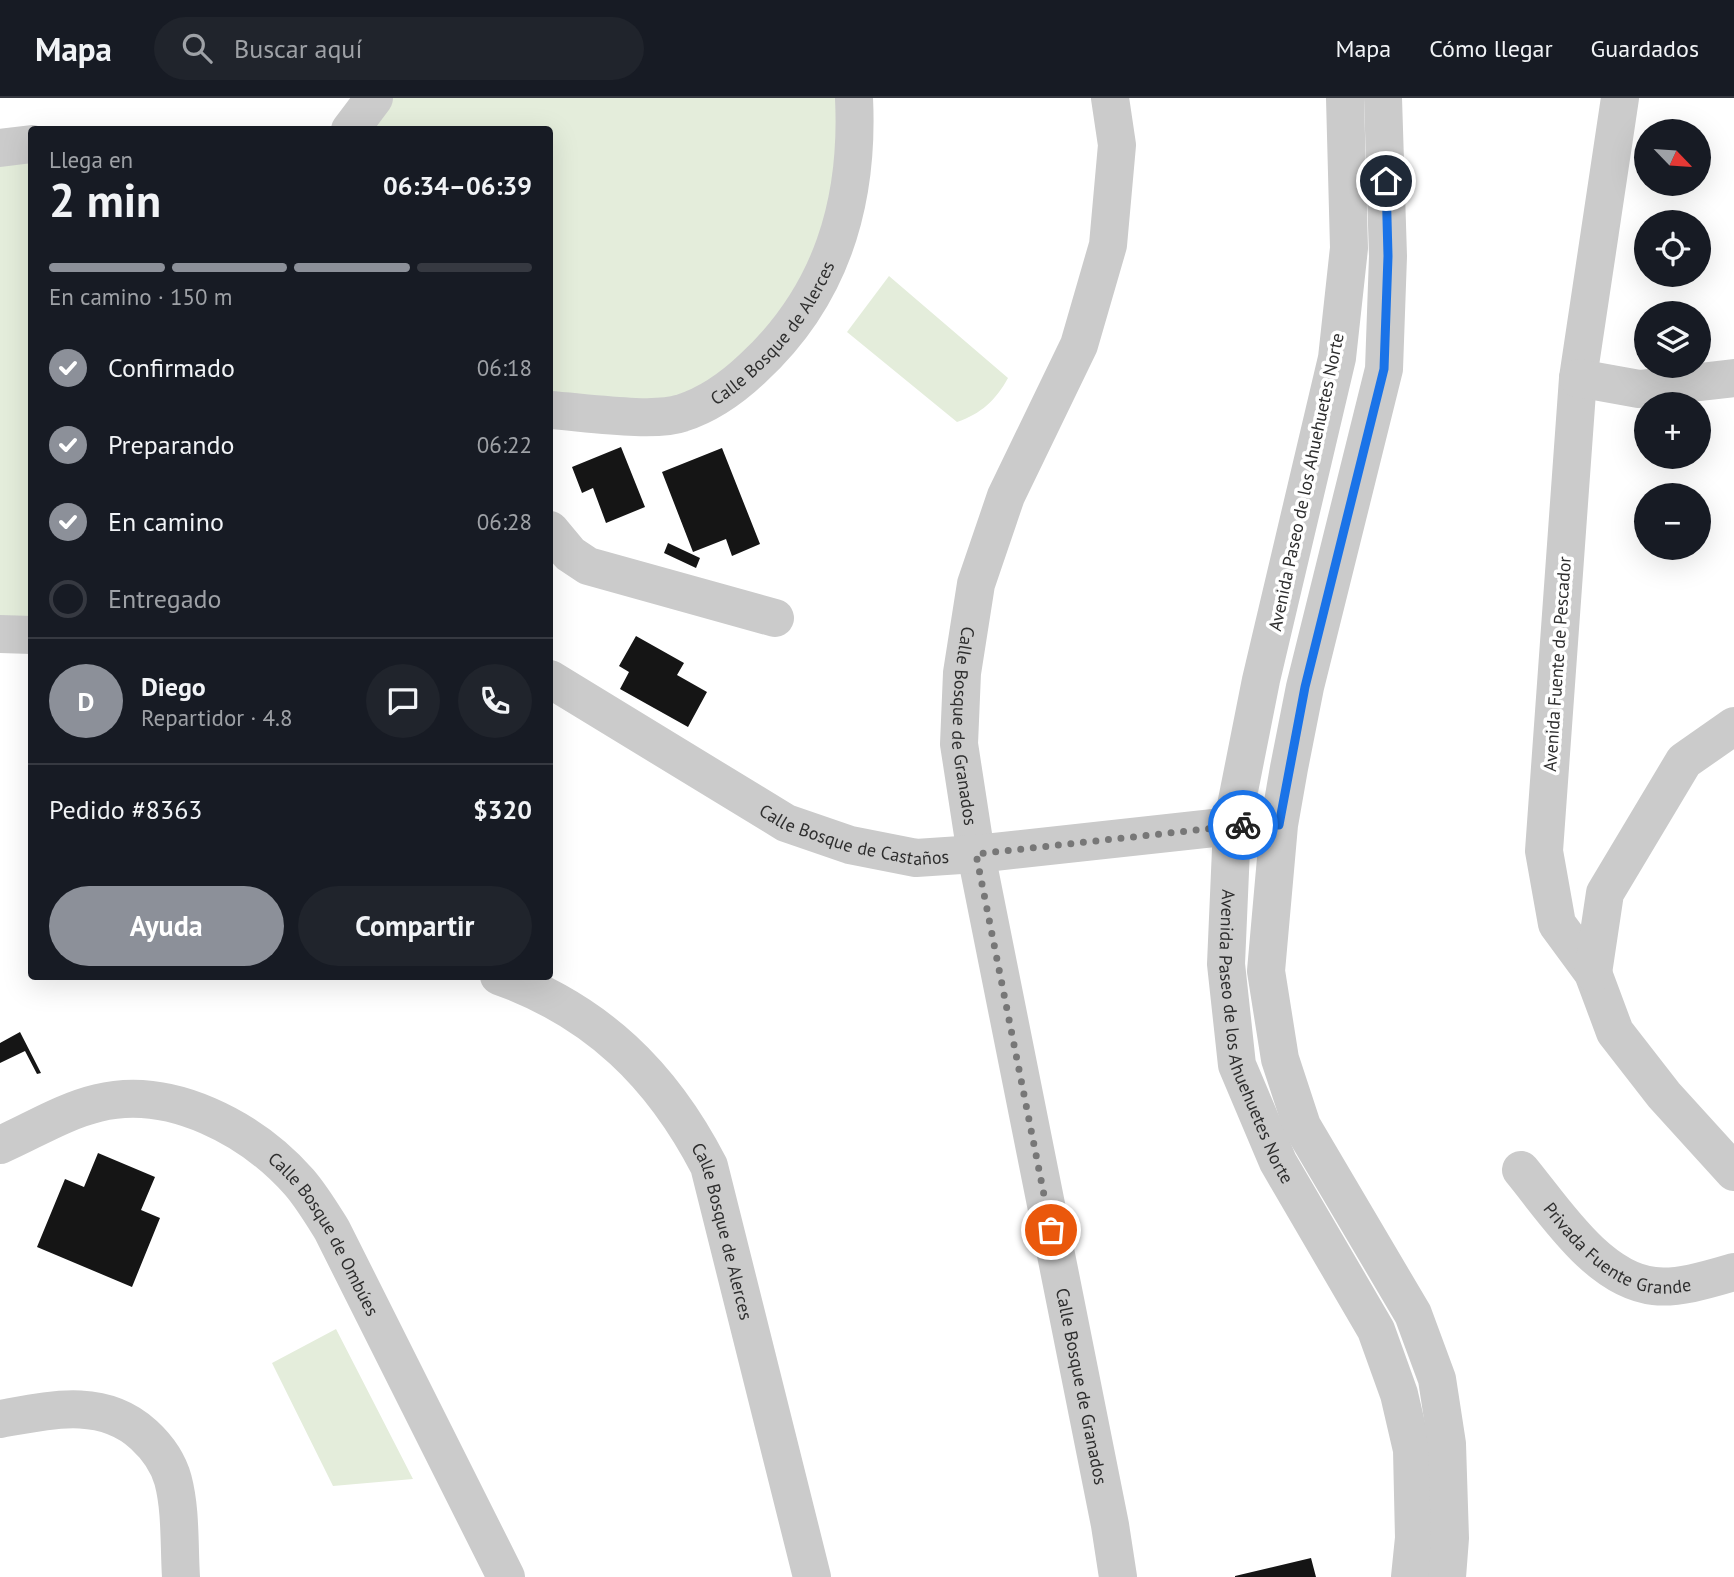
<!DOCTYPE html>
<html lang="es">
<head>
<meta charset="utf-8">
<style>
  body { margin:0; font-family:"PT Sans",sans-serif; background:#20242c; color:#f1f3f6; height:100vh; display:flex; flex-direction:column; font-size:26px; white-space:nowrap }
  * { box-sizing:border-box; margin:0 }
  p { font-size:23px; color:#9ea1a6 }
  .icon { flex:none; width:38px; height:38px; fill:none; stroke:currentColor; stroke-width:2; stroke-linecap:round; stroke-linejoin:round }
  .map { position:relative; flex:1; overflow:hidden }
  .details { position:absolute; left:28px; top:28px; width:525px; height:854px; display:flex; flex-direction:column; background:#171b24; border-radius:7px; box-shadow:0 7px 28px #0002 }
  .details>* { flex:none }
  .needle { width:46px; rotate:115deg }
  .tools { position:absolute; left:1634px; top:21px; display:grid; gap:14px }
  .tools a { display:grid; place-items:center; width:77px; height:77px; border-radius:50%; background:#171b24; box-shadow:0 7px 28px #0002; font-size:35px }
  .pin { position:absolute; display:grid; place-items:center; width:60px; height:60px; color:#fff; margin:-30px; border:4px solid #fff; border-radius:50%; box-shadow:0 2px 7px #0007 }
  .courier { position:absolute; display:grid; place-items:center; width:70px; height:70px; margin:-35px; border:5px solid #1a73e8; border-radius:50%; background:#fff; color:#222; box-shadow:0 2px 9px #0007 }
  .overview em { font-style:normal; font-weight:600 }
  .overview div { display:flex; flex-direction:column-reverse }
  .overview { display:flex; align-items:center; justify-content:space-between; height:119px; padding:0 21px }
  h1 { font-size:46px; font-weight:600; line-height:52px }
  .bar { display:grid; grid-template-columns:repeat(4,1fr); gap:10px 7px; align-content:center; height:84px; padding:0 21px }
  .bar i { height:9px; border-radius:5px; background:#363941 }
  .bar .current { background:#8c9099 }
  .bar p { grid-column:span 4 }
  .line { display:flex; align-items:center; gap:18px; padding:0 21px; border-top:2px solid #363941 }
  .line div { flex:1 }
  .round { display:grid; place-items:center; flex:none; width:74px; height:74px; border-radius:37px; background:#20242c }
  ol { padding:0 21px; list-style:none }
  li { display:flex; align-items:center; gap:21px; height:77px }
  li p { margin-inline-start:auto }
  li .icon { padding:7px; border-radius:50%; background:#8c9099; color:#fff; stroke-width:4 }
  li:last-child { color:#9ea1a6 }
  li i { width:38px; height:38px; border:4px solid #363941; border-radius:50% }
  .action { display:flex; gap:14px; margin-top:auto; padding:14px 21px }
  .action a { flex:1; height:80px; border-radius:42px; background:#8c9099; color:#fff; font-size:28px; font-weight:600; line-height:80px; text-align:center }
  .action a+a { background:#20242c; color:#f1f3f6 }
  header { display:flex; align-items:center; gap:42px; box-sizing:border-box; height:98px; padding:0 35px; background:#171b24; border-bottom:2px solid #363941 }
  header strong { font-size:33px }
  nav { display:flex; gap:38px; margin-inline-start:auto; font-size:24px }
  .search { width:490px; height:63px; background:#20242c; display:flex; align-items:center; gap:18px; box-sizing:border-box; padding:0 24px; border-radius:38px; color:#9ea1a6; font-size:26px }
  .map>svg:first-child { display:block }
</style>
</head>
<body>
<header>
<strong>Mapa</strong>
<div class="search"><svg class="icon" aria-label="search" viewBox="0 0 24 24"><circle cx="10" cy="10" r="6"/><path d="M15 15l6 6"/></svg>Buscar aquí</div>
<nav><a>Mapa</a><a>Cómo llegar</a><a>Guardados</a></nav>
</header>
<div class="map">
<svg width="1734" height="1479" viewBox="0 0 1734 1479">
  <rect width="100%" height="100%" fill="#fff"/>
  <path fill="#e4eddb" d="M387 0H842L825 142 757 251 677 305 550 301V32H366Z
    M31 58V525L0 524V61Z
    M889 178 1008 280C996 302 981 316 957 324L847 234Z
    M336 1231 413 1381 333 1388 272 1265Z"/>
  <path fill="#151515" d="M621 349 645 409 606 425 593 390 582 395 572 369Z
    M722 350 760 446 732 458 726 441 693 454 662 374Z
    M668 445 700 460 696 470 664 455Z
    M636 538 684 565 677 577 707 594 688 629 620 591 629 574 619 568Z
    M20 934 41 975 37 976 25 953 0 965V945Z
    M98 1055 155 1079 141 1112 160 1120 132 1189 37 1149 65 1081 84 1089Z
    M1311 1460 1316 1479H1235V1478Z"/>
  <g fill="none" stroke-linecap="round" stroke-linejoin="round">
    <g stroke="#cbcbcb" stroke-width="38">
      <path id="s1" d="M1110 0 1117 47 1108 147 1079 247 1006 398 976 486 962 575 959 646 976 756 1110 1427 1118 1479"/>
      <path id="s2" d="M1345 0 1349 150 1337 260 1261 582 1232 728 1226 866 1237 967 1278 1064 1376 1232 1399 1296 1412 1352 1414 1440 1410 1479"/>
      <path d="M1383 0 1388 158 1384 271 1305 589 1289 670 1279 727 1266 873 1280 961 1302 1028 1413 1216 1437 1281 1447 1346 1450 1440 1447 1479"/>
      <path d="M1620 0 1578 280 1544 753 1557 826 1593 875 1615 934 1664 997 1734 1074"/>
      <path d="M350 32 374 0"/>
      <path d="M0 50 32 46"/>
      <path d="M1578 280 1639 291 1734 280"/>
      <path id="s3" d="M550 312C582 314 654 325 682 315 710 306 732 290 753 270 832 197 859 104 854 0"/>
      <path d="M550 432 570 456 588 468 775 520"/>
      <path d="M0 536 32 537"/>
      <path id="s4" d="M550 581 786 725 850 747 916 760 976 756 1232 728 1256 727"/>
      <path d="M1593 875 1605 795 1684 663 1734 628"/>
      <path id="s5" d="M499 878C597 913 662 977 709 1068L812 1479"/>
      <path id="s6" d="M0 1047C32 1033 64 1013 98 1005 171 987 252 1031 299 1084 312 1099 322 1116 332 1132L506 1479"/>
      <path id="s7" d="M1521 1072C1554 1112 1598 1182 1654 1188 1678 1191 1710 1181 1734 1174"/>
      <path d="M0 1321C50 1312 103 1299 144 1337 157 1349 168 1364 173 1382 181 1412 179 1448 181 1479"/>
    </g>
  </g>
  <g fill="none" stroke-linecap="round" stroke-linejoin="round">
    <path stroke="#777" stroke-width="7" stroke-dasharray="0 12.6" d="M1051 1132 976 756 1243 727"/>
    <path stroke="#1a73e8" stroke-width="9" d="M1243 727H1279L1305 589 1384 271 1388 158 1386 83"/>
  </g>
  <g text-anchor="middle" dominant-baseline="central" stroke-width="7" stroke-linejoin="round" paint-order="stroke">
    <g font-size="18" fill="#2e2e2e" stroke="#fff">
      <text stroke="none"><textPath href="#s3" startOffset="257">Calle Bosque de Alerces</textPath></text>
      <text transform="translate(1306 384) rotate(-78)">Avenida Paseo de los Ahuehuetes Norte</text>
      <text transform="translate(1557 566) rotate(-86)">Avenida Fuente de Pescador</text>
      <text stroke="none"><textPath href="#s1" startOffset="656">Calle Bosque de Granados</textPath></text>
      <text stroke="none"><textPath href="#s4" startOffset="346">Calle Bosque de Castaños</textPath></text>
      <text stroke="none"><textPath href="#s2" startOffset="956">Avenida Paseo de los Ahuehuetes Norte</textPath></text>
      <text stroke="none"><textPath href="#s5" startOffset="357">Calle Bosque de Alerces</textPath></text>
      <text stroke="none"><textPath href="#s6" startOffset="390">Calle Bosque de Ombúes</textPath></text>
      <text stroke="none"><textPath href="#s7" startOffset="131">Privada Fuente Grande</textPath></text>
      <text stroke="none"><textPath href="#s1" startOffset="1328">Calle Bosque de Granados</textPath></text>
    </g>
  </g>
</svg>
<div class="tools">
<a><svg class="needle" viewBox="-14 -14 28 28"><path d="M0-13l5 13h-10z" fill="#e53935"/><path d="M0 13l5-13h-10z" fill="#9ea1a6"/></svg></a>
<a><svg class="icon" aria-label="locate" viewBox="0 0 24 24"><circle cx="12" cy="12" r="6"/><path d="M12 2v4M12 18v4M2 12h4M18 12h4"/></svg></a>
<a><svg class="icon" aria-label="layers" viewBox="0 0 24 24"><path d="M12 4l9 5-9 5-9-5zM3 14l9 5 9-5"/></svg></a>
<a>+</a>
<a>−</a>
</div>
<div class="pin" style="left:1051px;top:1132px;background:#ea580c"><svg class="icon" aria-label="bag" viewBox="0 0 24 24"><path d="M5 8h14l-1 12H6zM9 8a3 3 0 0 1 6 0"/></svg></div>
<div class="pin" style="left:1386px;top:83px;background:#1f2937"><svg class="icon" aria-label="home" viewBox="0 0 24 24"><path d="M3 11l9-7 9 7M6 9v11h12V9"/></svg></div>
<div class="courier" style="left:1243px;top:727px"><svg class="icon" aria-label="bike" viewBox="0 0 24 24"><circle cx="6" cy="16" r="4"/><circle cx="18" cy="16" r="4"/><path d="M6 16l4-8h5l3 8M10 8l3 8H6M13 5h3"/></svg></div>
<section class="details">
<div class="overview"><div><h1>2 min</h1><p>Llega en</p></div><em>06:34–06:39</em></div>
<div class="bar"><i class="current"></i><i class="current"></i><i class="current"></i><i></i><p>En camino · 150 m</p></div>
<ol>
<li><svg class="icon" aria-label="check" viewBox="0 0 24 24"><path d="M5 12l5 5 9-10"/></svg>Confirmado<p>06:18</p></li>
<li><svg class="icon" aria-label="check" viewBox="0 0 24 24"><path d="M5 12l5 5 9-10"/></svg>Preparando<p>06:22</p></li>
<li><svg class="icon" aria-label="check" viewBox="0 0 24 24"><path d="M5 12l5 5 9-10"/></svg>En camino<p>06:28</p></li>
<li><i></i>Entregado</li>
</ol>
<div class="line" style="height:126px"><b class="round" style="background:#8c9099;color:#fff">D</b><div><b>Diego</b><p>Repartidor · 4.8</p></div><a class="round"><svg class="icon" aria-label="chat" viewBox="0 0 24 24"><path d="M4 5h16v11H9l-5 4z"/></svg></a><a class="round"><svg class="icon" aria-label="phone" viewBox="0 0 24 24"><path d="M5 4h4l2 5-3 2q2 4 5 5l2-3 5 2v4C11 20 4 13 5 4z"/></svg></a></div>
<div class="line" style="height:91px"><div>Pedido #8363</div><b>$320</b></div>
<div class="action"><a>Ayuda</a><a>Compartir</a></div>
</section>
</div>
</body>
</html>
